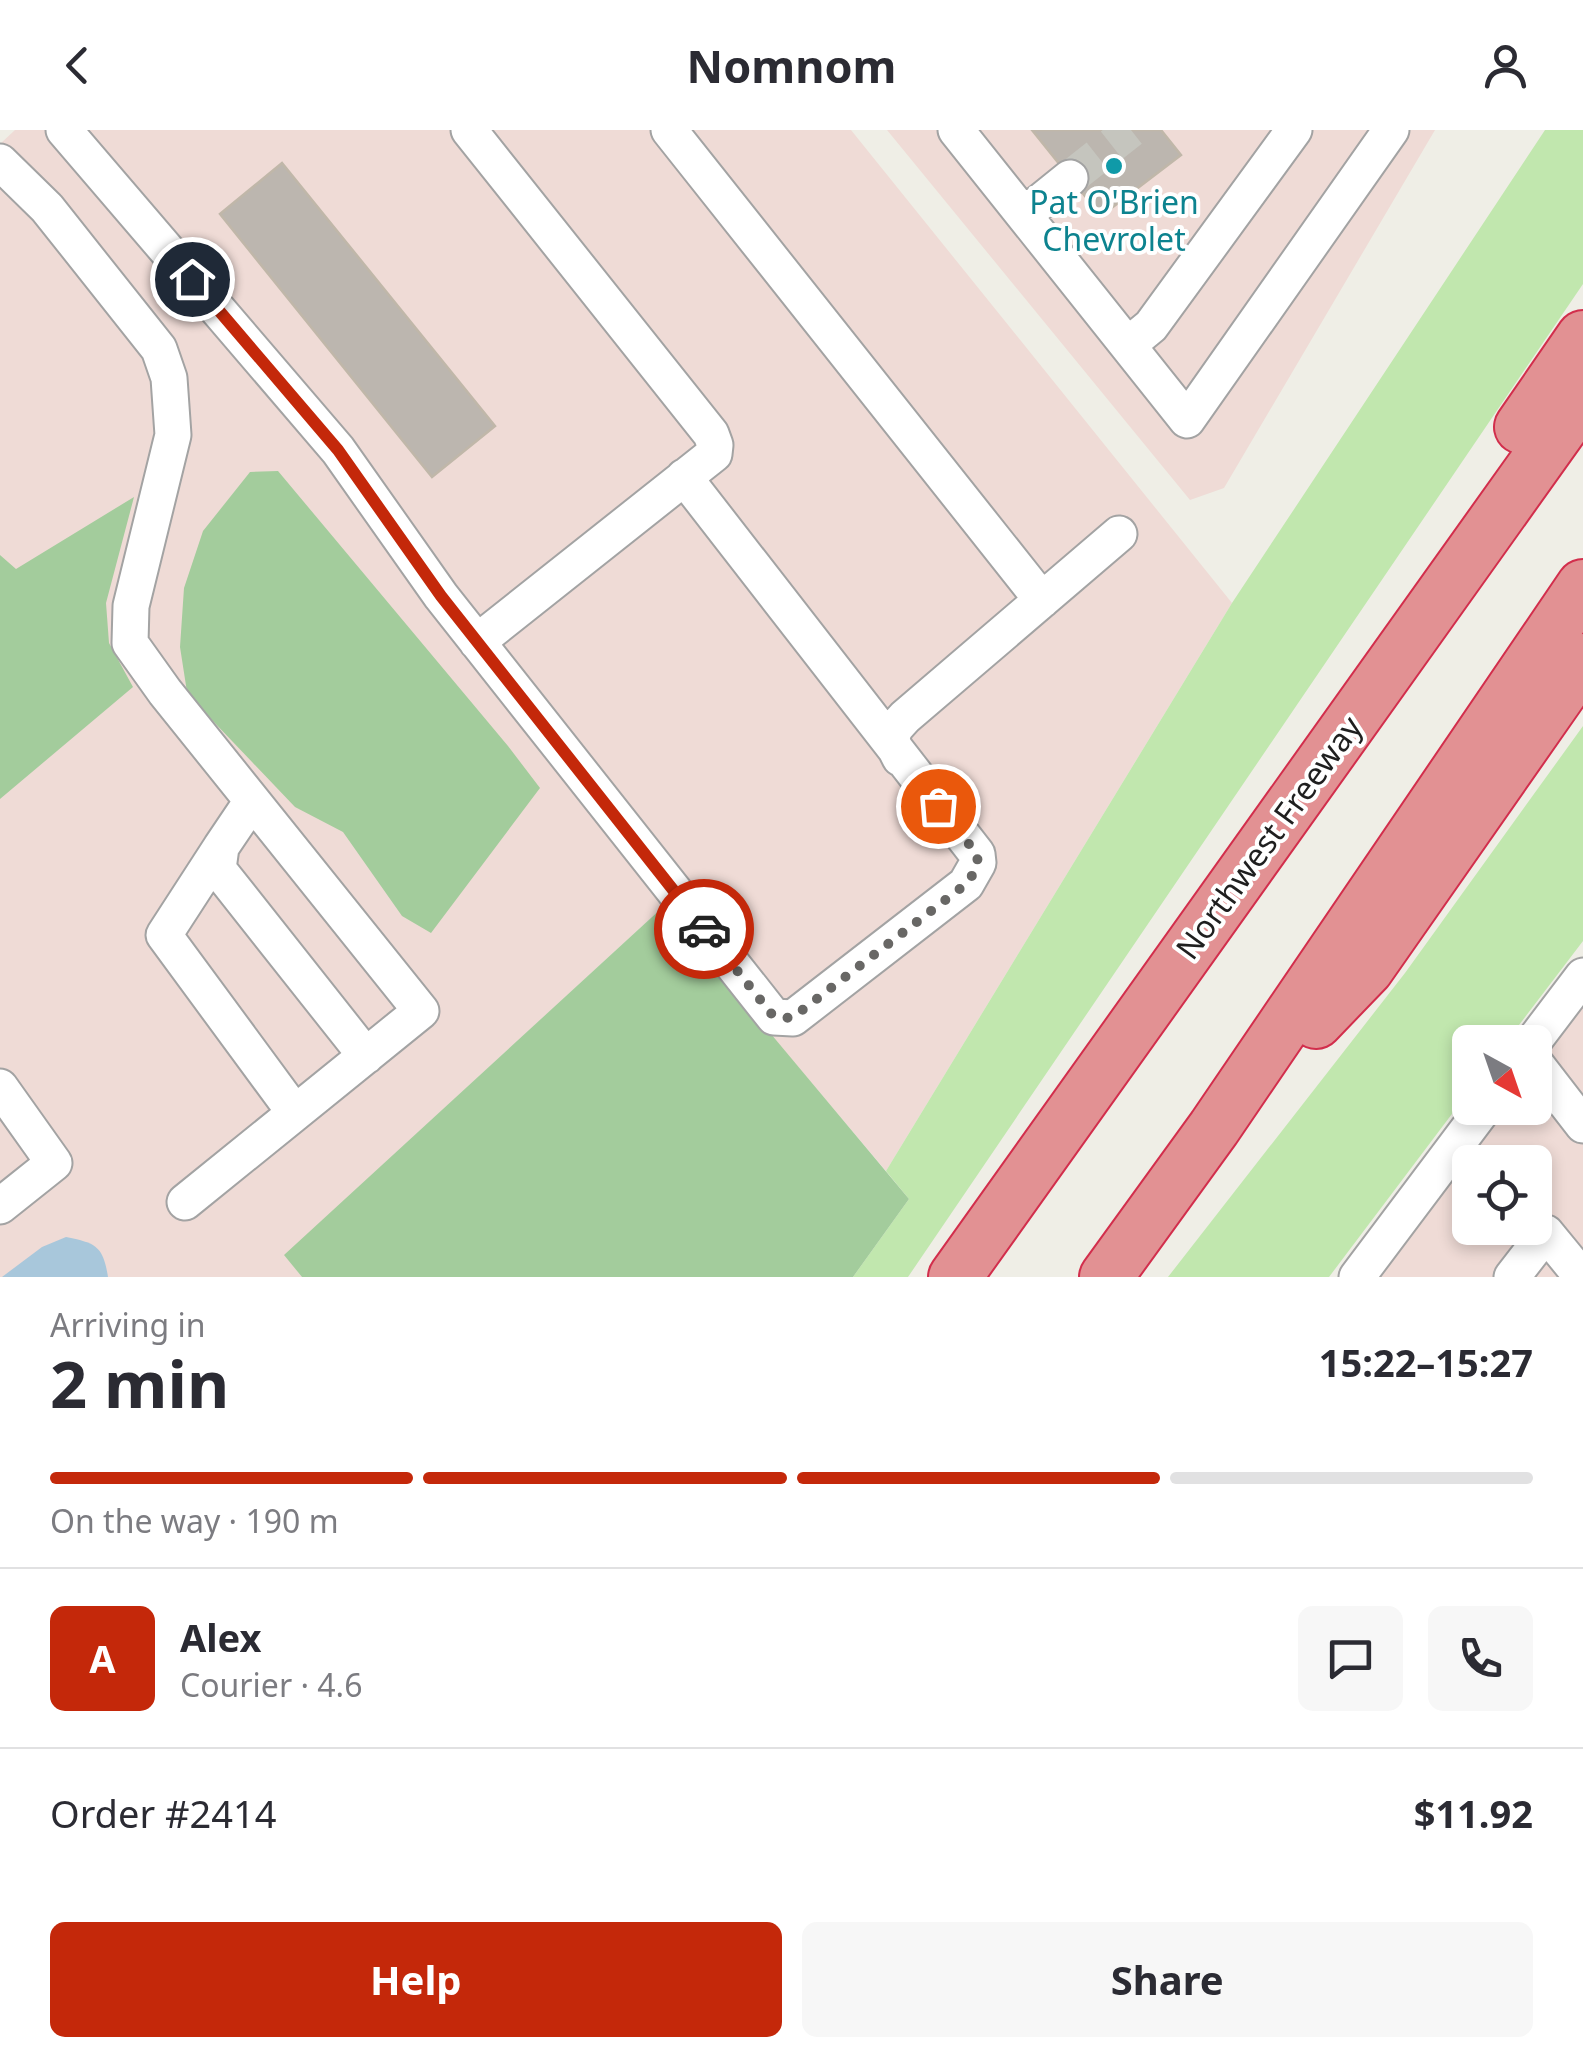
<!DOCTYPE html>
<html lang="en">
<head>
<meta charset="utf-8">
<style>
  body { margin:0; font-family:"Noto Sans",sans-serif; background:#f7f7f7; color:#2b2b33; height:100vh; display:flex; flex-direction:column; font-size:38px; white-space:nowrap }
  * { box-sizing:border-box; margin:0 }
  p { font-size:32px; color:#7c7c81 }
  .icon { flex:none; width:55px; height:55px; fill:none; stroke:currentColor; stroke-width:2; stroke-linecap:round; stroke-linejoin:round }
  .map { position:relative; height:1147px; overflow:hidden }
  .details { display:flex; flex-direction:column; background:#fff; flex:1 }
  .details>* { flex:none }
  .needle { width:65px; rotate:140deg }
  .fabs { position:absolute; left:1452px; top:895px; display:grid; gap:20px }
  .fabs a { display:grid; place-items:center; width:100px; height:100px; border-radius:15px; background:#fff; box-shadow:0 5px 15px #0003; font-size:50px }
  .pin { position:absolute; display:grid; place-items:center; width:85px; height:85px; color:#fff; margin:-42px; border:5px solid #fff; border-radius:50%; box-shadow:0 2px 10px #0007 }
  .courier { position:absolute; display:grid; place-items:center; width:100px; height:100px; margin:-50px; border:8px solid #c4280a; border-radius:50%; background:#fff; color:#222; box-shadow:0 2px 12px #0007 }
  .overview em { font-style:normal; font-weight:700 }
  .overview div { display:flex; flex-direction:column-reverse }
  .overview { display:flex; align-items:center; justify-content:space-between; height:170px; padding:0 50px }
  h1 { font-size:65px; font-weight:700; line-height:75px }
  .bar { display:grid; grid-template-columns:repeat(4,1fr); gap:15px 10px; align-content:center; height:120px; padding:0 50px }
  .bar i { height:12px; border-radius:8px; background:#e1e1e2 }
  .bar .current { background:#c4280a }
  .bar p { grid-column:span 4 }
  .line { display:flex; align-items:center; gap:25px; padding:0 50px; border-top:2px solid #e1e1e2 }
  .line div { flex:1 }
  .round { display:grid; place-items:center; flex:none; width:105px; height:105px; border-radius:15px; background:#f7f7f7 }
  .button { display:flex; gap:20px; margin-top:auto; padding:20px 50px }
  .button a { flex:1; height:115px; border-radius:15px; background:#c4280a; color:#fff; font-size:40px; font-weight:700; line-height:115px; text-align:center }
  .button a+a { background:#f7f7f7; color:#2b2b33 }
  header { display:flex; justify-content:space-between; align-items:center; height:130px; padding:0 50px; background:#fff; font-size:45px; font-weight:700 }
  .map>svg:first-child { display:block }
</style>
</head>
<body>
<header><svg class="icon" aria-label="back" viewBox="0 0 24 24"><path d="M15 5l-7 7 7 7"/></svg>Nomnom<svg class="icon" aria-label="person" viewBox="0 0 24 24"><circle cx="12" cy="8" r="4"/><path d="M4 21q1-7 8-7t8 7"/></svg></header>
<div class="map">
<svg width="1583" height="1147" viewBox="0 0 1583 1147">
  <rect width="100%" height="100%" fill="#efeee6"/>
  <path fill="#efdbd6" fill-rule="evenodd" d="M15 0H851L1232 473 886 1041 663 777 285 1125 302 1147H0V14Z
    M887 0H1435L1224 358 1190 370Z
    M1583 866V1147H1371L1499 978H1535V930ZM1470 1032H1535V1098H1470Z"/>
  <path fill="#c1e7ae" d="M1545 0H1583V154L908 1147H853L909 1069 886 1041 1232 473Z
    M1583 596V811L1506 912H1470V960L1329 1147H1168L1405 843Z"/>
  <path fill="#a3cc9c" d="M278 341 508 616 540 658 431 803 402 786 343 702 295 677 211 589 187 562 180 517 184 458 203 401 250 342Z
    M134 367 106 473 109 513 133 557 0 669V425L16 439Z
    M664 776 909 1069 853 1147H302L284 1125Z"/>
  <path fill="#a8c7db" d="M66 1107C96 1113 103 1116 108 1147H2L42 1117Z"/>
  <path fill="#bcb6af" stroke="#c0b7a9" stroke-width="2.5" d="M1032 0H1161L1181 25 1101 86Z
    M282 33 495 296 432 347 220 84Z"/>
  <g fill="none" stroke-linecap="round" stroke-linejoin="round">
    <path stroke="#c5c5be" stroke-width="35" stroke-dasharray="35 18" stroke-linecap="butt" d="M1070 48 1131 0"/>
    <defs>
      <path id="minor" d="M64 0 338 320 441 466 774 887 793 888 966 754 978 733 977 724 684 347
        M469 0 711 304 715 315 714 324 477 512
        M669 0 1042 470
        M956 0 1187 290 1391 0
        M0 32 47 78 159 219 169 248 173 305 131 476 130 513 165 562 421 881 185 1072
        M1024 85 1070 48
        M1128 215 1151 196 1294 0
        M900 628 891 610 895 598 905 587 1119 404
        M252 671 221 717 218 739 366 926
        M221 717 164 805 295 983
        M1533 912 1583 846
        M1535 933 1583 995
        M0 957 54 1033 0 1076
        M1357 1147 1484 978
        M1512 1147 1546 1103 1582 1147"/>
      <path id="highway" d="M1521 297 1583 207
        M1316 892 1367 839 1583 530
        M955 1147 1583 267
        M1106 1147 1214 998 1583 456"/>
    </defs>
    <use href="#minor" stroke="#a3a3a3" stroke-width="39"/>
    <use href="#highway" stroke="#d22e4c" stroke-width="56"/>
    <use href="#minor" stroke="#fff" stroke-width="35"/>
    <use href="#highway" stroke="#e29193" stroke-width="52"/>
  </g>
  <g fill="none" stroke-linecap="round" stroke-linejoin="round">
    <path stroke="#686765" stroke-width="10" stroke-dasharray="0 18" d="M704 799 774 887 792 888 966 754C974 743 979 737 977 724L938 676"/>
    <path stroke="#c4280a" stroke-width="12" d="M192 149 338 320 441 466 704 799"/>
  </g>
  <circle fill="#0f9aa8" stroke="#fff" stroke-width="4" cx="1114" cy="36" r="10"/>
  <g text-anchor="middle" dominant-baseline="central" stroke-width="8" stroke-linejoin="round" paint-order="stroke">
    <g font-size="32" fill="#0d838f" stroke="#fff">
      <text x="1114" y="71">Pat O'Brien<tspan x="1114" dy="37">Chevrolet</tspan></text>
    </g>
    <g font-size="32" fill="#1f1f1f" stroke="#fff">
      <text transform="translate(1268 707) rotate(-54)">Northwest Freeway</text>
    </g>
  </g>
</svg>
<div class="fabs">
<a><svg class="needle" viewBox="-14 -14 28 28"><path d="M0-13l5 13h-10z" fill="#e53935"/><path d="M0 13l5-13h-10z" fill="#7c7c81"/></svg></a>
<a><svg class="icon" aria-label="locate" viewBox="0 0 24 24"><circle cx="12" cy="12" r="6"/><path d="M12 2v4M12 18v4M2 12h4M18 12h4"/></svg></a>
</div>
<div class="pin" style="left:938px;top:676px;background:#ea580c"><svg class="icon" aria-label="bag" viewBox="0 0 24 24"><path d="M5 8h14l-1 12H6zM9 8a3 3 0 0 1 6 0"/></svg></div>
<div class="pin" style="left:192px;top:149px;background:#1f2937"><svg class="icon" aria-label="home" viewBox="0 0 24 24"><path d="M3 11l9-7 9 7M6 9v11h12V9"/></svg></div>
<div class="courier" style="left:704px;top:799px"><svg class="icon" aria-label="car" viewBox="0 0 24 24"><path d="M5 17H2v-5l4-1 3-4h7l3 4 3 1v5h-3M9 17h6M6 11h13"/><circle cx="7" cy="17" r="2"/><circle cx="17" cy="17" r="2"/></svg></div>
</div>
<section class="details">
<div class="overview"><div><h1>2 min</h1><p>Arriving in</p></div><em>15:22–15:27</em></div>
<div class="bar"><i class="current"></i><i class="current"></i><i class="current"></i><i></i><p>On the way · 190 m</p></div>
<div class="line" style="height:180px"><b class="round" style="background:#c4280a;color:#fff">A</b><div><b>Alex</b><p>Courier · 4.6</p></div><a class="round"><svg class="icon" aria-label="chat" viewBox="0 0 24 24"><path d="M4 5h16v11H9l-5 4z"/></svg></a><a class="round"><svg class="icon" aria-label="phone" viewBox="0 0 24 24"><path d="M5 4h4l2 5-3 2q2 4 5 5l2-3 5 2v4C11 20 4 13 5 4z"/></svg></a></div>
<div class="line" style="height:130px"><div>Order #2414</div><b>$11.92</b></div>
<div class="button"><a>Help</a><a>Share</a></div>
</section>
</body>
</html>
